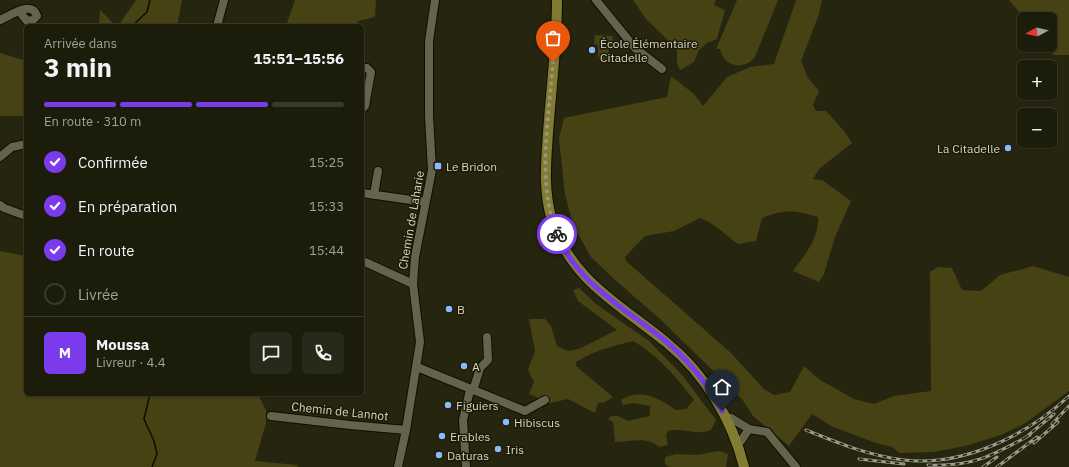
<!DOCTYPE html>
<html lang="fr">
<head>
<meta charset="utf-8">
<style>
  body { margin:0; font-family:"IBM Plex Sans",sans-serif; background:#292919; color:#f1f3f6; height:100vh; display:flex; flex-direction:column; font-size:15px; white-space:nowrap }
  * { box-sizing:border-box; margin:0 }
  p { font-size:13px; color:#a0a19d }
  .icon { flex:none; width:22px; height:22px; fill:none; stroke:currentColor; stroke-width:2; stroke-linecap:round; stroke-linejoin:round }
  .map { position:relative; flex:1; overflow:hidden }
  .panel { position:absolute; left:24px; top:24px; width:340px; height:372px; display:flex; flex-direction:column; background:#1c1c0b; border-radius:6px; box-shadow:0 1px 3px #0004,0 0 0 1px #3a3a2c }
  .panel>* { flex:none }
  .needle { width:26px; rotate:262deg }
  .buttons { position:absolute; left:1017px; top:12px; display:grid; gap:8px }
  .buttons a { display:grid; place-items:center; width:40px; height:40px; border-radius:6px; background:#1c1c0b; box-shadow:0 1px 3px #0004,0 0 0 1px #3a3a2c; font-size:20px }
  .pin { position:absolute; display:grid; place-items:center; width:34px; height:34px; color:#fff; margin:-41px -17px; border-radius:50% 50% 50% 0; rotate:-45deg; box-shadow:0 0 4px #0007 }
  .pin .icon { rotate:45deg }
  .courier { position:absolute; display:grid; place-items:center; width:40px; height:40px; margin:-20px; border:3px solid #7c3aed; border-radius:50%; background:#fff; color:#222; box-shadow:0 1px 5px #0007 }
  .summary em { font-style:normal; font-weight:700 }
  .summary div { display:flex; flex-direction:column-reverse }
  .summary { display:flex; align-items:center; justify-content:space-between; height:68px; padding:0 20px }
  h1 { font-size:26px; font-weight:700; line-height:30px }
  .bar { display:grid; grid-template-columns:repeat(4,1fr); gap:6px 4px; align-content:center; height:48px; padding:0 20px }
  .bar i { height:5px; border-radius:3px; background:#3a3a2c }
  .bar .active { background:#7c3aed }
  .bar p { grid-column:span 4 }
  .line { display:flex; align-items:center; gap:10px; padding:0 20px; border-top:1px solid #3a3a2c }
  .line div { flex:1 }
  .round { display:grid; place-items:center; flex:none; width:42px; height:42px; border-radius:6px; background:#292919 }
  ol { padding:0 20px; list-style:none }
  li { display:flex; align-items:center; gap:12px; height:44px }
  li p { margin-inline-start:auto }
  li .icon { padding:4px; border-radius:50%; background:#7c3aed; color:#fff; stroke-width:4 }
  li:last-child { color:#a0a19d }
  li i { width:22px; height:22px; border:2px solid #3a3a2c; border-radius:50% }
  .map>svg:first-child { display:block }
</style>
</head>
<body>
<div class="map">
<svg width="1069" height="467" viewBox="0 0 1069 467">
  <rect width="100%" height="100%" fill="#26250f"/>
  <path fill="#464213" d="M136 0H182L177 26H118Z
    M295 0H376L375 17 358 21 357 26H286Z
    M633 0H716L714 5 725 10 717 39 707 43 699 50 694 62 680 70 677 64V49L646 19Z
    M737 0H778L755 57C744 71 724 67 720 49H716Z
    M796 0H822L819 14 801 61 808 78 819 91 813 105 816 111H826L844 131 852 143 819 169 813 179 822 180 851 201 835 237 824 274 819 282 793 271C805 254 819 239 818 217 795 210 785 209 762 218L756 241 738 244C724 234 716 224 700 218L674 231 645 236 625 257 626 261 731 353 764 389 774 395 790 392 804 366 820 380 854 399 874 404 894 396 931 391 930 272 938 267 952 268 962 290 981 291 1000 275 1033 266 1069 277V391L1024 424 1001 435 965 446 934 452 900 453 892 447 876 443 833 427 812 414 789 446 753 416 742 399 660 319 614 279 591 257 573 225 565 194 559 139 564 118 667 97 671 76 694 94 703 106 727 77 750 67 774 64Z
    M1009 0H1069V55H1054L1046 45H1050V19H1025Z
    M100 10 116 26H99Z
    M595 35 613 36 612 46H609L608 60 598 59V45L594 44Z
    M0 53 26 61V116H0Z
    M0 251 26 256V394H258L266 410V423L255 461 297 465 298 467H0Z
    M579 288 596 304 649 341 682 375 716 420 711 430C694 436 684 427 668 431L666 436 668 445 659 447C648 436 629 442 615 442L613 422 608 419 611 416H618L628 421 650 416V406L634 403 623 405 621 400C641 388 659 398 676 410L686 409 694 400C676 377 658 355 633 341 613 346 593 351 576 362V366L613 397 605 402 598 403 595 413 568 399 550 403 529 394 534 382 528 370 535 351 529 319H545L551 326 557 346 568 351 579 349 617 330 578 301 573 290Z
    M719 451 728 454 726 467H669L665 464V457L676 454 697 455Z"/>
  <g fill="none" stroke-linecap="round" stroke-linejoin="round">
    <path stroke="#100d00" stroke-width="1.5" d="M132 26 147 12 150 0
      M150 394 144 419 154 441 157 454 152 467"/>
    <defs>
      <path id="minor" d="M596 0 635 48 662 69
        M0 20C12 15 32 0 37 16L33 20 27 21 19 11
        M217 26 224 0
        M362 68H367L371 72 365 106 362 109
        M0 157 12 147 26 144
        M362 193 425 202
        M374 195 378 171
        M0 205 4 208 26 216
        M362 263 365 262 413 284
        M417 367 525 411 545 400
        M473 391 480 368 488 360 487 337
        M271 416 350 425 406 430
        M731 418 749 429 767 432 796 467
        M741 441 749 429
        M398 467 406 430 420 342 413 284 415 257 432 170 429 116V41L435 0
        M466 467 463 420 470 390"/>
      <path id="major" d="M557 0C557 44 551 89 548 133 546 162 543 191 552 220 571 281 621 305 667 343 705 374 732 419 744 467"/>
    </defs>
    <use href="#minor" stroke="#0f0e00" stroke-width="10"/>
    <use href="#major" stroke="#0f0e00" stroke-width="12"/>
    <use href="#minor" stroke="#64634b" stroke-width="8"/>
    <use href="#major" stroke="#817c32" stroke-width="10"/>
    <defs>
      <path id="rail" d="M1052 424 1069 406
        M806 430C838 443 870 456 904 460 964 467 1027 435 1069 396
        M1025 438 1054 414
        M1034 443 1058 422
        M859 459 904 464
        M928 465C972 467 992 456 1030 435
        M983 467 997 457
        M997 467 1037 437"/>
    </defs>
    <use href="#rail" stroke="#9d9c8c" stroke-width="3"/>
    <use href="#rail" stroke="#1d1b06" stroke-width="1.5" stroke-dasharray="4.5" stroke-linecap="butt"/>
  </g>
  <g fill="none" stroke-linecap="round" stroke-linejoin="round">
    <path stroke="#989787" stroke-width="4" stroke-dasharray="0 7.2" d="M553 62C549 119 536 180 557 234"/>
    <path stroke="#7c3aed" stroke-width="5" d="M557 234C578 286 629 310 669 344 691 363 708 385 722 411"/>
  </g>
  <g fill="#88bafc" stroke="#1d1b06" stroke-width="1.5">
    <circle cx="592" cy="50" r="4"/>
    <circle cx="1008" cy="148" r="4"/>
    <rect x="434" y="162" width="8" height="8" rx="2"/>
    <circle cx="449" cy="309" r="4"/>
    <circle cx="464" cy="366" r="4"/>
    <circle cx="448" cy="405" r="4"/>
    <circle cx="506" cy="422" r="4"/>
    <circle cx="442" cy="436" r="4"/>
    <circle cx="498" cy="449" r="4"/>
    <circle cx="439" cy="455" r="4"/>
  </g>
  <g text-anchor="middle" dominant-baseline="central" stroke-width="3" stroke-linejoin="round" paint-order="stroke">
    <g font-size="12" fill="#d6d5c8" stroke="#1d1b06" text-anchor="start">
      <text x="600" y="43">École Élémentaire<tspan x="600" dy="14">Citadelle</tspan></text>
      <text x="1000" y="148" text-anchor="end">La Citadelle</text>
      <text x="446" y="166">Le Bridon</text>
      <text x="457" y="309">B</text>
      <text x="472" y="366">A</text>
      <text x="456" y="405">Figuiers</text>
      <text x="514" y="422">Hibiscus</text>
      <text x="450" y="436">Erables</text>
      <text x="506" y="449">Iris</text>
      <text x="447" y="455">Daturas</text>
    </g>
    <g font-size="12" fill="#d6d5c8" stroke="#1d1b06">
      <text transform="translate(411 220) rotate(-80)">Chemin de Laharie</text>
      <text transform="translate(340 411) rotate(6)">Chemin de Lannot</text>
    </g>
  </g>
</svg>
<div class="buttons">
<a><svg class="needle" viewBox="-14 -14 28 28"><path d="M0-13l5 13h-10z" fill="#e53935"/><path d="M0 13l5-13h-10z" fill="#a0a19d"/></svg></a>
<a>+</a>
<a>−</a>
</div>
<div class="pin" style="left:553px;top:62px;background:#ea580c"><svg class="icon" aria-label="bag" viewBox="0 0 24 24"><path d="M5 8h14l-1 12H6zM9 8a3 3 0 0 1 6 0"/></svg></div>
<div class="pin" style="left:722px;top:411px;background:#1f2937"><svg class="icon" aria-label="home" viewBox="0 0 24 24"><path d="M3 11l9-7 9 7M6 9v11h12V9"/></svg></div>
<div class="courier" style="left:557px;top:234px"><svg class="icon" aria-label="bike" viewBox="0 0 24 24"><circle cx="6" cy="16" r="4"/><circle cx="18" cy="16" r="4"/><path d="M6 16l4-8h5l3 8M10 8l3 8H6M13 5h3"/></svg></div>
<section class="panel">
<div class="summary"><div><h1>3 min</h1><p>Arrivée dans</p></div><em>15:51–15:56</em></div>
<div class="bar"><i class="active"></i><i class="active"></i><i class="active"></i><i></i><p>En route · 310 m</p></div>
<ol>
<li><svg class="icon" aria-label="check" viewBox="0 0 24 24"><path d="M5 12l5 5 9-10"/></svg>Confirmée<p>15:25</p></li>
<li><svg class="icon" aria-label="check" viewBox="0 0 24 24"><path d="M5 12l5 5 9-10"/></svg>En préparation<p>15:33</p></li>
<li><svg class="icon" aria-label="check" viewBox="0 0 24 24"><path d="M5 12l5 5 9-10"/></svg>En route<p>15:44</p></li>
<li><i></i>Livrée</li>
</ol>
<div class="line" style="height:72px"><b class="round" style="background:#7c3aed;color:#fff">M</b><div><b>Moussa</b><p>Livreur · 4.4</p></div><a class="round"><svg class="icon" aria-label="chat" viewBox="0 0 24 24"><path d="M4 5h16v11H9l-5 4z"/></svg></a><a class="round"><svg class="icon" aria-label="phone" viewBox="0 0 24 24"><path d="M5 4h4l2 5-3 2q2 4 5 5l2-3 5 2v4C11 20 4 13 5 4z"/></svg></a></div>
</section>
</div>
</body>
</html>
